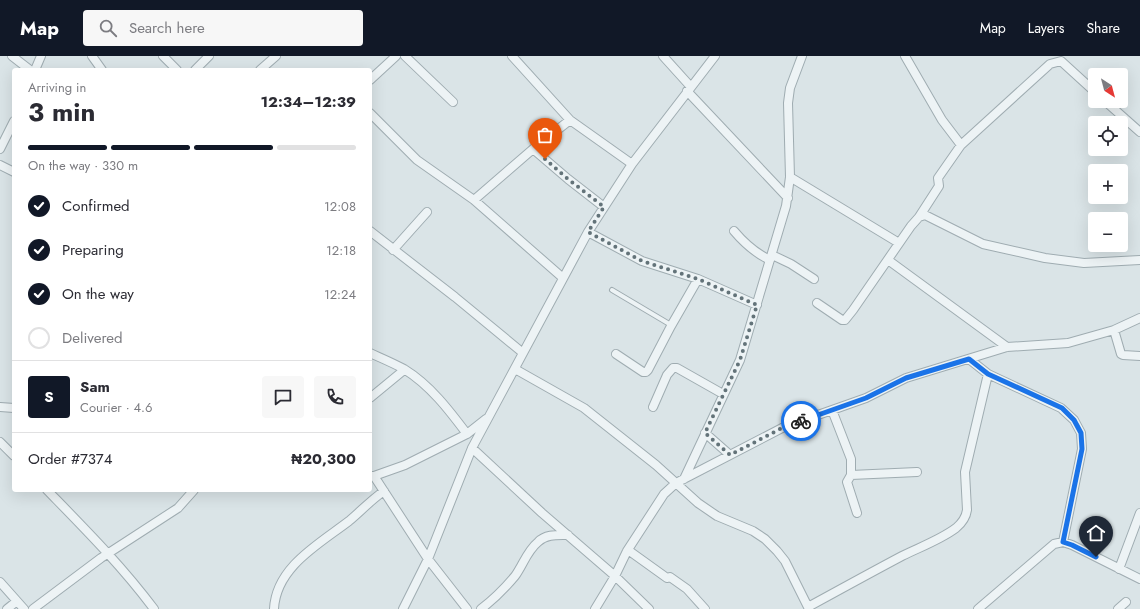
<!DOCTYPE html>
<html lang="en">
<head>
<meta charset="utf-8">
<style>
  body { margin:0; font-family:Jost,sans-serif; background:#f7f7f7; color:#2b2b33; height:100vh; display:flex; flex-direction:column; font-size:15px; white-space:nowrap }
  * { box-sizing:border-box; margin:0 }
  p { font-size:13px; color:#7c7c81 }
  .icon { flex:none; width:22px; height:22px; fill:none; stroke:currentColor; stroke-width:2; stroke-linecap:round; stroke-linejoin:round }
  .map { position:relative; flex:1; overflow:hidden }
  .panel { position:absolute; left:12px; top:12px; width:360px; height:424px; display:flex; flex-direction:column; background:#fff; border-radius:4px; box-shadow:0 4px 16px #0002 }
  .panel>* { flex:none }
  .needle { width:26px; rotate:144deg }
  .controls { position:absolute; left:1088px; top:12px; display:grid; gap:8px }
  .controls a { display:grid; place-items:center; width:40px; height:40px; border-radius:4px; background:#fff; box-shadow:0 4px 16px #0002; font-size:20px }
  .pin { position:absolute; display:grid; place-items:center; width:34px; height:34px; color:#fff; margin:-41px -17px; border-radius:50% 50% 50% 0; rotate:-45deg; box-shadow:0 0 4px #0007 }
  .pin .icon { rotate:45deg }
  .courier { position:absolute; display:grid; place-items:center; width:40px; height:40px; margin:-20px; border:3px solid #1a73e8; border-radius:50%; background:#fff; color:#222; box-shadow:0 1px 5px #0007 }
  .head em { font-style:normal; font-weight:700 }
  .head div { display:flex; flex-direction:column-reverse }
  .head { display:flex; align-items:center; justify-content:space-between; height:68px; padding:0 16px }
  h1 { font-size:26px; font-weight:700; line-height:30px }
  .bar { display:grid; grid-template-columns:repeat(4,1fr); gap:6px 4px; align-content:center; height:48px; padding:0 16px }
  .bar i { height:5px; border-radius:3px; background:#e1e1e2 }
  .bar .current { background:#111827 }
  .bar p { grid-column:span 4 }
  .line { display:flex; align-items:center; gap:10px; padding:0 16px; border-top:1px solid #e1e1e2 }
  .line div { flex:1 }
  .round { display:grid; place-items:center; flex:none; width:42px; height:42px; border-radius:4px; background:#f7f7f7 }
  ol { padding:0 16px; list-style:none }
  li { display:flex; align-items:center; gap:12px; height:44px }
  li p { margin-inline-start:auto }
  li .icon { padding:4px; border-radius:50%; background:#111827; color:#fff; stroke-width:4 }
  li:last-child { color:#7c7c81 }
  li i { width:22px; height:22px; border:2px solid #e1e1e2; border-radius:50% }
  header { display:flex; align-items:center; gap:24px; box-sizing:border-box; height:56px; padding:0 20px; background:#111827; color:#fff }
  header strong { font-size:19px }
  nav { display:flex; gap:22px; margin-inline-start:auto; font-size:14px }
  .search { width:280px; height:36px; background:#f7f7f7; display:flex; align-items:center; gap:10px; box-sizing:border-box; padding:0 14px; border-radius:4px; color:#7c7c81; font-size:15px }
  .map>svg:first-child { display:block }
</style>
</head>
<body>
<header>
<strong>Map</strong>
<div class="search"><svg class="icon" aria-label="search" viewBox="0 0 24 24"><circle cx="10" cy="10" r="6"/><path d="M15 15l6 6"/></svg>Search here</div>
<nav><a>Map</a><a>Layers</a><a>Share</a></nav>
</header>
<div class="map">
<svg width="1140" height="553" viewBox="0 0 1140 553">
  <rect width="100%" height="100%" fill="#dae4e7"/>
  <g fill="none" stroke-linecap="round" stroke-linejoin="round">
    <defs>
      <path id="service" d="M612 234 671 269"/>
      <path id="minor" d="M12 0 30 14
        M92 0 102 14
        M163 0 177 14
        M405 0 453 46
        M512 0 570 64 632 108
        M663 0 691 31
        M905 0 942 64 961 89 1050 8 1061 5 1095 36
        M35 14 41 0
        M195 14 209 0
        M260 14 276 0
        M370 24 396 0
        M687 35 788 142
        M1105 45 1140 76
        M370 57 417 104 474 144 563 222
        M0 93 14 65
        M533 93 568 123 604 151
        M0 109 14 116
        M790 121 899 187
        M474 144 533 93 570 64
        M919 161 939 130 938 122 961 89
        M370 175 455 241 523 297
        M734 175C745 188 755 197 770 204
        M588 176 642 205 698 223 757 249
        M393 194 427 156
        M772 199 791 208 814 223
        M888 204 1007 291
        M817 247 842 264H845L853 254 911 170 919 161 925 159 983 188 1045 202 1084 207 1140 204
        M1114 274 1121 298 1123 299 1140 300
        M370 297C381 302 393 307 404 313 430 329 449 354 467 378
        M616 298 643 316H646L648 314 671 270 698 223
        M969 303 988 318 1061 352 1074 364 1081 377 1082 393 1063 486
        M515 313 584 352 656 409 698 447 717 460 753 475 765 483 777 495 785 505 809 553
        M370 342 404 314
        M0 351 14 352
        M653 351 667 319 673 312H677L723 338
        M832 354 851 403V419L847 426 857 457
        M705 377 730 399
        M0 386 14 400
        M472 392 542 457 615 520 649 553
        M851 419 917 416
        M370 420H374L405 409 467 378 486 363
        M374 420 428 503 467 553
        M684 423 740 304 786 150 790 121 788 47 790 32 802 0
        M47 434C84 472 122 510 154 553
        M627 495 628 494 667 522 670 521 687 533 705 553
        M1119 513 1140 457
        M0 526 24 553
        M808 551C839 534 870 517 902 500 920 491 940 484 956 472 962 467 966 461 967 454L965 416 988 318
        M7 553 17 545
        M33 553 101 502 178 452 194 434
        M274 553C276 511 319 488 349 465 361 455 371 444 384 435
        M403 553 428 503 472 392 588 176 632 108 715 0
        M481 553C494 543 505 532 515 520 523 509 527 495 538 486 546 478 557 479 568 479
        M595 553 615 520 627 495 664 438 676 427 784 371 866 342 906 322 1007 291 1068 287 1114 274 1140 262
        M978 553 1054 488 1063 486 1072 489 1140 523
        M1118 553 1126 546"/>
    </defs>
    <use href="#service" stroke="#9facb1" stroke-width="6"/>
    <use href="#minor" stroke="#9facb1" stroke-width="10"/>
    <use href="#service" stroke="#edf3f5" stroke-width="4"/>
    <use href="#minor" stroke="#edf3f5" stroke-width="8"/>
  </g>
  <g fill="none" stroke-linecap="round" stroke-linejoin="round">
    <path stroke="#637379" stroke-width="4" stroke-dasharray="0 7.2" d="M545 103 568 123 604 151 588 176 642 205 698 223 757 249 740 304 705 377 730 399 784 371 801 365"/>
    <path stroke="#1a73e8" stroke-width="5" d="M801 365 866 342 906 322 969 303 988 318 1062 352 1074 364 1081 377 1082 393 1063 486 1072 489 1096 501"/>
  </g>
</svg>
<div class="controls">
<a><svg class="needle" viewBox="-14 -14 28 28"><path d="M0-13l5 13h-10z" fill="#e53935"/><path d="M0 13l5-13h-10z" fill="#7c7c81"/></svg></a>
<a><svg class="icon" aria-label="locate" viewBox="0 0 24 24"><circle cx="12" cy="12" r="6"/><path d="M12 2v4M12 18v4M2 12h4M18 12h4"/></svg></a>
<a>+</a>
<a>−</a>
</div>
<div class="pin" style="left:545px;top:103px;background:#ea580c"><svg class="icon" aria-label="bag" viewBox="0 0 24 24"><path d="M5 8h14l-1 12H6zM9 8a3 3 0 0 1 6 0"/></svg></div>
<div class="pin" style="left:1096px;top:501px;background:#1f2937"><svg class="icon" aria-label="home" viewBox="0 0 24 24"><path d="M3 11l9-7 9 7M6 9v11h12V9"/></svg></div>
<div class="courier" style="left:801px;top:365px"><svg class="icon" aria-label="bike" viewBox="0 0 24 24"><circle cx="6" cy="16" r="4"/><circle cx="18" cy="16" r="4"/><path d="M6 16l4-8h5l3 8M10 8l3 8H6M13 5h3"/></svg></div>
<section class="panel">
<div class="head"><div><h1>3 min</h1><p>Arriving in</p></div><em>12:34–12:39</em></div>
<div class="bar"><i class="current"></i><i class="current"></i><i class="current"></i><i></i><p>On the way · 330 m</p></div>
<ol>
<li><svg class="icon" aria-label="check" viewBox="0 0 24 24"><path d="M5 12l5 5 9-10"/></svg>Confirmed<p>12:08</p></li>
<li><svg class="icon" aria-label="check" viewBox="0 0 24 24"><path d="M5 12l5 5 9-10"/></svg>Preparing<p>12:18</p></li>
<li><svg class="icon" aria-label="check" viewBox="0 0 24 24"><path d="M5 12l5 5 9-10"/></svg>On the way<p>12:24</p></li>
<li><i></i>Delivered</li>
</ol>
<div class="line" style="height:72px"><b class="round" style="background:#111827;color:#fff">S</b><div><b>Sam</b><p>Courier · 4.6</p></div><a class="round"><svg class="icon" aria-label="chat" viewBox="0 0 24 24"><path d="M4 5h16v11H9l-5 4z"/></svg></a><a class="round"><svg class="icon" aria-label="phone" viewBox="0 0 24 24"><path d="M5 4h4l2 5-3 2q2 4 5 5l2-3 5 2v4C11 20 4 13 5 4z"/></svg></a></div>
<div class="line" style="height:52px"><div>Order #7374</div><b>₦20,300</b></div>
</section>
</div>
</body>
</html>
